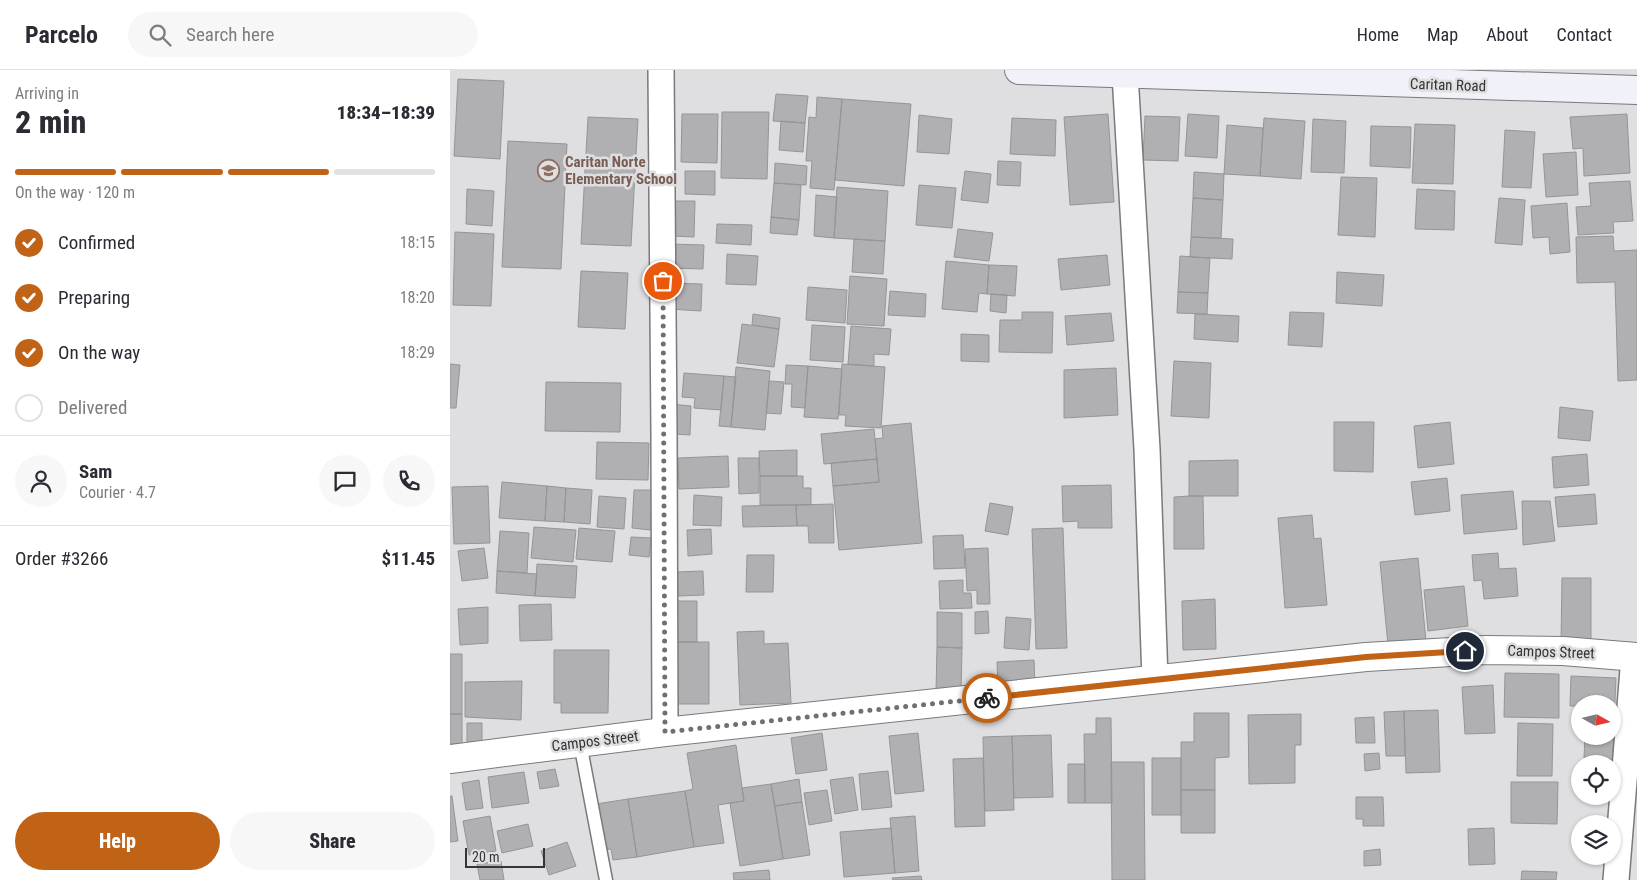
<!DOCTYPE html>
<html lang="en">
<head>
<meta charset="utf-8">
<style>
  body { margin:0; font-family:"Roboto Condensed",sans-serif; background:#f7f7f7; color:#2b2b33; height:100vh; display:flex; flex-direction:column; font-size:19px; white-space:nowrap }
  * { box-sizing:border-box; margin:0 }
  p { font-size:16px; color:#7c7c81 }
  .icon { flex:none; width:28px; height:28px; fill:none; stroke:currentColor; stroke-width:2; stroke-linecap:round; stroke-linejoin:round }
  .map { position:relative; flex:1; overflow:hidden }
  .drawer { display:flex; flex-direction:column; background:#fff; width:450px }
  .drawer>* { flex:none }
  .needle { width:32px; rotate:98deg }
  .fabs { position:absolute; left:1121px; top:625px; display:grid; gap:10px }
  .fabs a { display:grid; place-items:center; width:50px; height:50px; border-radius:50%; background:#fff; box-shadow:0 1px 4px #0004; font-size:25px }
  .scale { position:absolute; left:15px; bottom:12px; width:80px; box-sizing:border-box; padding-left:5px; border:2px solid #353536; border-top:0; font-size:14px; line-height:18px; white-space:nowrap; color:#353536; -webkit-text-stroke:4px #dfdfe2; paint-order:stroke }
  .pin { position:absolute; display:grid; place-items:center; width:42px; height:42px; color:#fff; margin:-21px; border:2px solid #fff; border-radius:50%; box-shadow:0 1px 5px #0007 }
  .courier { position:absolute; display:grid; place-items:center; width:50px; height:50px; margin:-25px; border:4px solid #c06317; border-radius:50%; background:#fff; color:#222; box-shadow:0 1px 6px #0007 }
  .overview em { font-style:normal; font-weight:800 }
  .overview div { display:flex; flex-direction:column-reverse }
  .overview { display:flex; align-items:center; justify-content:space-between; height:85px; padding:0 15px }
  h1 { font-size:32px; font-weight:800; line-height:38px }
  .bar { display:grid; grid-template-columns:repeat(4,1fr); gap:8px 5px; align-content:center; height:60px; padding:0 15px }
  .bar i { height:6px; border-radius:4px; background:#e1e1e2 }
  .bar .active { background:#c06317 }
  .bar p { grid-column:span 4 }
  .line { display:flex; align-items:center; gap:12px; padding:0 15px; border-top:1px solid #e1e1e2 }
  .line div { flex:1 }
  .round { display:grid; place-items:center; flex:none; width:52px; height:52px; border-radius:26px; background:#f7f7f7 }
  ol { padding:0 15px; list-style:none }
  li { display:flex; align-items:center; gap:15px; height:55px }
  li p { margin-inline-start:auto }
  li .icon { padding:5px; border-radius:50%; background:#c06317; color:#fff; stroke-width:4 }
  li:last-child { color:#7c7c81 }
  li i { width:28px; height:28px; border:2px solid #e1e1e2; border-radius:50% }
  .cta { display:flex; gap:10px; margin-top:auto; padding:10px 15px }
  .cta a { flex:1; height:58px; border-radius:30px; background:#c06317; color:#fff; font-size:20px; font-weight:800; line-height:58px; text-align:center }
  .cta a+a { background:#f7f7f7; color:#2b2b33 }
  header { display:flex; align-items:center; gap:30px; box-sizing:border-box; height:70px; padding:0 25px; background:#fff; border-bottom:1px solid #e1e1e2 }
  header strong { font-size:24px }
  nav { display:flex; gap:28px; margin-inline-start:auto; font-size:18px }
  .search { width:350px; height:45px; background:#f7f7f7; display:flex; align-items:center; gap:12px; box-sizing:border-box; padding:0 18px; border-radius:28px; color:#7c7c81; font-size:19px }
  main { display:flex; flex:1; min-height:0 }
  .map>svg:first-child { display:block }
</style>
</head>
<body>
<header>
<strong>Parcelo</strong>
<div class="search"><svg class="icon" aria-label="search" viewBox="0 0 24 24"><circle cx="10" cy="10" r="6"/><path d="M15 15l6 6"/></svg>Search here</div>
<nav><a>Home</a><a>Map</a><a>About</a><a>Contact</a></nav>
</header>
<main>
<section class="drawer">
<div class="overview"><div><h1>2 min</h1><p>Arriving in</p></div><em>18:34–18:39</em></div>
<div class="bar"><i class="active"></i><i class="active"></i><i class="active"></i><i></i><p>On the way · 120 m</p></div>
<ol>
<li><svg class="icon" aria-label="check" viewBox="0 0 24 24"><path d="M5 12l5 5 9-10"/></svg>Confirmed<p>18:15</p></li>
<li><svg class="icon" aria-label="check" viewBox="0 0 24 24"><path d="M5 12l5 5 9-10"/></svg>Preparing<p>18:20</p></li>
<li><svg class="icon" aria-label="check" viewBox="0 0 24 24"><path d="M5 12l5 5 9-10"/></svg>On the way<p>18:29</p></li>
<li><i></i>Delivered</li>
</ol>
<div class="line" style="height:90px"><a class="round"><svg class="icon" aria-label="person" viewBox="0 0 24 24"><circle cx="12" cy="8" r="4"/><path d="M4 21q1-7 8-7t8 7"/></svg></a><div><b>Sam</b><p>Courier · 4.7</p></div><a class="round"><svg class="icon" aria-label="chat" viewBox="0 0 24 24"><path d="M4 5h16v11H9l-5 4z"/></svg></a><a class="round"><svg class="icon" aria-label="phone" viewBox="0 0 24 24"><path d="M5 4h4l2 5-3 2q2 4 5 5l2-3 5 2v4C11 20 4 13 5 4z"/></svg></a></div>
<div class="line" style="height:65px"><div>Order #3266</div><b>$11.45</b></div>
<div class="cta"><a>Help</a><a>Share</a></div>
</section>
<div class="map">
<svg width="1187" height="810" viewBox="0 0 1187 810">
  <rect width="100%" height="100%" fill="#dfdfe2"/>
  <path fill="#b0b0b3" stroke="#949597" d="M8 9 54 11 50 89 4 86Z
    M326 24 358 26 355 53 323 51Z
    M367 27 392 29 384 120 360 118 362 91H356L359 47 366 48Z
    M392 29 461 34 454 116 385 110Z
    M272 42H319L317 109 271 108Z
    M232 44H268L267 93 231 92Z
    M658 44 664 132 620 135 614 47Z
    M738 44 769 46 767 88 735 86Z
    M1177 44 1180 103 1134 106 1133 78 1123 79 1120 47Z
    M469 45 502 49 499 84 467 82Z
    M695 46 730 47 728 91 693 90Z
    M138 47 188 49 181 176 131 174Z
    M562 48 606 50 605 86 560 84Z
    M814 48 855 51 851 109 810 106Z
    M863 49 896 51 894 103 861 102Z
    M331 51 355 53 353 82 329 80Z
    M965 54 1005 55 1003 114 962 113Z
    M777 55 813 58 810 106 774 104Z
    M921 56 961 57 960 98 920 96Z
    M1055 60 1085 62 1081 118 1052 117Z
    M58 71 117 74 111 199 52 197Z
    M1126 82 1128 125 1096 127 1093 84Z
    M548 91 571 92 570 116 547 115Z
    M325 93 357 96 356 115 324 113Z
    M235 101H265V125L235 124Z
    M515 101 541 104 538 133 511 130Z
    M744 102 774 104 773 130 743 128Z
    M891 107 927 108 925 167 888 165Z
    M1180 111 1183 151 1163 152 1164 163 1128 165 1126 137 1141 136 1139 113Z
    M324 113 351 115 349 150 321 147Z
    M469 115 506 118 502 158 466 155Z
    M387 117 438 121 435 171 384 168Z
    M17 119 44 121 42 156 16 154Z
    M967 119 1005 121 1004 160 965 159Z
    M366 125 387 127 384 168 364 166Z
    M743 128 773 130 771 168 741 167Z
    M1049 128 1075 130 1072 175 1045 173Z
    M222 131H245L244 167 222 166Z
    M1117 133 1120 182 1100 184 1099 167 1083 168 1081 136Z
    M321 147 349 150 347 165 320 163Z
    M267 154 302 155 301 175 266 173Z
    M508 159 543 163 539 191 504 187Z
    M5 162 44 164 41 236 3 235Z
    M1163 166 1164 181 1187 180V310L1168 311 1165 212 1127 213 1126 167Z
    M741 167 783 169 782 189 740 187Z
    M404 169 435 171 433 204 402 202Z
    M220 174 254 175 253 199 219 198Z
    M277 184 308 186 306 215 276 214Z
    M657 185 660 215 611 220 608 189Z
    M730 186 760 188 758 223 728 222Z
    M496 191 539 195 537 224 529 223 527 242 492 239Z
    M539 195 567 196 565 226 537 224Z
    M131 201 178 203 175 259 128 257Z
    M887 202 934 205 932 236 886 233Z
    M400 206 437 209 434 256 397 254Z
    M220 213 252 214 251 241 219 239Z
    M358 217 397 220 395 253 356 250Z
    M440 221 476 224 475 247 438 245Z
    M728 222 758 223 757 244 727 243Z
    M541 224 557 225 556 243 540 241Z
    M572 242H603L602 283 549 282 550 250H572Z
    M840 242 874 243 872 277 838 275Z
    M661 243 664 271 617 275 615 246Z
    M303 244 330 248 329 259 302 255Z
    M745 244 789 246 788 272 744 269Z
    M292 254 329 259 324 297 287 293Z
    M362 255 395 257 393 292 360 290Z
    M401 256 441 259 439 285 424 284V296L398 294Z
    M511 264 539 265V292L511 291Z
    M724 291 761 293 759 348 721 346Z
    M0 294 10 295 6 338H0Z
    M392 294 435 297 431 358 395 356 396 345H389Z
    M336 295 358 296 355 338 341 337 342 314H335Z
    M358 296 392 299 388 349 354 347Z
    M286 297 320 301 315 360 281 357Z
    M666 298 668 345 614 348V300Z
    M234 303 274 306 271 340 244 338 245 328 232 327Z
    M274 306 286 307 281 357 269 356Z
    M319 311 334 312 331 344 316 343Z
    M96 312 171 313 170 362 95 361Z
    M221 334 241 336 240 365 224 364Z
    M1110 337 1143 341 1140 371 1108 368Z
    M884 352H924L923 402 884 401Z
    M1000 352 1004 394 968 398 964 356Z
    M461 353 472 473 389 480 383 416 429 412 425 369 433 368 432 356Z
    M424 359 427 389 374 394 371 364Z
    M147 372 199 373 198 410 146 409Z
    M347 380V406H310L309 381Z
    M1137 384 1139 415 1104 418 1102 387Z
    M278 386 279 417 229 419 228 388Z
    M288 388H309V423L289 424Z
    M427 389 429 412 383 416 381 393Z
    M788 390V426H739V391Z
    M310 406H353V418H361V435H310Z
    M997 408 1000 441 965 445 961 412Z
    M52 412 97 416 95 451 49 448Z
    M661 415 662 458H628V451L613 452 612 416Z
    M38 416 40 473 4 474 2 417Z
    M97 416 116 418 114 452 95 451Z
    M116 418 142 420 140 454 114 452Z
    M184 420H203L200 460 182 458Z
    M1063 421 1067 459 1014 464 1011 425Z
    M1145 424 1147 454 1108 457 1105 427Z
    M244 425 272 427 271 456 243 455Z
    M149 426 176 428 174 459 147 457Z
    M739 426H753L754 479H724V427Z
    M1072 431H1100L1105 471 1073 475Z
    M540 433 563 437 558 465 535 461Z
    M383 434 384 473H359L358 456H347L346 435Z
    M346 435 347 456 293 457 292 436Z
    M862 445 864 469 871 468 877 535 835 538 828 448Z
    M84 457 126 460 123 492 81 488Z
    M129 458 165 461 162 492 126 489Z
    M613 458 617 578 586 579 582 459Z
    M261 459 262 484 238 486 237 460Z
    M50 461 79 463 77 503 47 501Z
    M513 465 515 498 484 499 483 466Z
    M181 467 201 468 199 487 179 485Z
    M34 478 38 508 12 511 8 481Z
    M538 478 540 534H527V520L517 521 515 479Z
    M1048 483 1049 499 1066 498 1068 526 1034 529 1032 510 1024 511 1022 485Z
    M297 485H324L323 522H296Z
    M968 488 976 571 938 575 930 492Z
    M87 494 127 496 125 528 85 526Z
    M47 501 87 504 85 526 46 523Z
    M253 501 254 525 228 526 227 502Z
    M1112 508H1141V573H1111Z
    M513 510V523H521L522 538 490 539 489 511Z
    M1014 516 1018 556 978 561 974 520Z
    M765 529 766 579 733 580 732 531Z
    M219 531H247V572H220Z
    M101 534 102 570 70 571 69 535Z
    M38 537V573L10 575 8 539Z
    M538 541 539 563 525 564V542Z
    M487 542 512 543V578L487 577Z
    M556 547 581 549 579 580 554 578Z
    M314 561V574L338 573 341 633 290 635 287 562Z
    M220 572H259V634H220Z
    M487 577 512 578 511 623 486 622Z
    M104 580H159L158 643H111V633H104Z
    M0 584H12V644H0Z
    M584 590 585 617 548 619 547 592Z
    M1055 603 1109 604V648L1054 647Z
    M1121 606 1166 608 1164 654H1162V634H1130V636H1120Z
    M72 611 71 650 15 647V612Z
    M1043 615 1045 663 1015 664 1012 617Z
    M988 640 990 702 956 703 954 641Z
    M954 641 955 686H936L934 642Z
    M744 643H779V687L765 688V720H731V672H744Z
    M0 644H12V674H0Z
    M851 644V675H845V713L799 714 798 645Z
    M924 647 925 673H906L905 648Z
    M646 648H661L662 733H635L634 664H646Z
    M17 653H32V676H17Z
    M1068 653 1103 654 1102 706H1067Z
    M1162 654H1164L1163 690 1134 688 1135 666H1162Z
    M372 663 377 700 346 704 341 668Z
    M468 663 474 721 445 724 439 666Z
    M601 665 603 727 564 728 562 666Z
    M562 666 564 740 535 741 533 667Z
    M286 675 294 731 268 735 274 773 244 777 235 721 243 719 237 683Z
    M929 683 930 699 915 701 914 684Z
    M533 688 535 756 505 757 503 689Z
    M702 688H731V745H702Z
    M661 692H694L695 810H662Z
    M618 694H635V733H618Z
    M105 699 109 716 90 719 87 702Z
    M438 701 442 737 412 740 409 704Z
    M74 702 79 733 42 738 38 707Z
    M403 707 408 740 385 744 380 710Z
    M349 709 352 732 325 736 321 714Z
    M29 710 33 738 16 740 12 713Z
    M1061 712H1108L1107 754 1061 753Z
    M321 714 333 789 290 796 280 733 294 731 292 718Z
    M377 720 382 751 359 755 354 723Z
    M731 720H765V763H731Z
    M235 721 244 777 187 787 178 729Z
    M0 726H2L8 771 0 772Z
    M906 727H933L934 756H913V749H906Z
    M178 729 187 787 163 790 161 779 153 780 146 734Z
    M352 732 360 785 333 789 325 736Z
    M40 746 46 781 19 785 13 751Z
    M465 746 469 801 445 803 440 748Z
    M78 754 83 776 52 783 47 761Z
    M441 758 445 803 394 807 390 762Z
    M1044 758 1045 794 1019 795 1018 759Z
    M117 772 126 796 99 805 91 781Z
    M930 779 931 795 914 796V781Z
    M51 791 54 810H30L27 794Z
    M319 800 320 810H284L283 803Z
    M1072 801 1107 802 1106 810H1071Z
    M471 806 472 810H443L442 808Z"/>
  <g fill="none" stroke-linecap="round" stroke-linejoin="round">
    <defs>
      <path id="service" d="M130 673 156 810"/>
      <path id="minor" d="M211 0 214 364 215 662
        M675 4 697 379 705 610
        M1166 810 1184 587"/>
      <path id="tertiary" d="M0 689 215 662 916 587 1035 580 1113 581 1187 587"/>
      <path id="secondary" d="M569 0 1187 20"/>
    </defs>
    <use href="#service" stroke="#7a7a7d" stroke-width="15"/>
    <use href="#minor" stroke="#7a7a7d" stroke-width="28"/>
    <use href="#tertiary" stroke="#7a7a7d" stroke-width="30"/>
    <use href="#secondary" stroke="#7a7a7d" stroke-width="30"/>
    <use href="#service" stroke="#fff" stroke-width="12"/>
    <use href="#minor" stroke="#fff" stroke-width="25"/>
    <use href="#tertiary" stroke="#fff" stroke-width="28"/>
    <use href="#secondary" stroke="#f1f1f9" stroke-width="28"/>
  </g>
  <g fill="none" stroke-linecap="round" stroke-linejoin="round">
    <path stroke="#707072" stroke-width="5" stroke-dasharray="0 9" d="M213 211 215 662 537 628"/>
    <path stroke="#c06317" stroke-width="6" d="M537 628 916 587 1015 581"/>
  </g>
  <defs>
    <symbol id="school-ring" viewBox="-11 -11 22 22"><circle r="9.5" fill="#dfdfe2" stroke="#8d6e63" stroke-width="1.5"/><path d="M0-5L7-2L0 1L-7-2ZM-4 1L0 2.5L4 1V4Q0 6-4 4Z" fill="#8d6e63"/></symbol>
  </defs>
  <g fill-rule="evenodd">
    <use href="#school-ring" x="86" y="88" width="25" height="25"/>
  </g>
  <g text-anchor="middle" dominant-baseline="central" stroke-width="5" stroke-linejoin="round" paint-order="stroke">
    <g font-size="15" fill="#353536" stroke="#dfdfe2">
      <text transform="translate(998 15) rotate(2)">Caritan Road</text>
      <text transform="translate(1101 582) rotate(2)">Campos Street</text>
      <text transform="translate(145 671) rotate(-7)">Campos Street</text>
    </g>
    <g font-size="15" font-weight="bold" fill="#785e54" stroke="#dfdfe2" text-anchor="start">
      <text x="115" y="92">Caritan Norte<tspan x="115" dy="17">Elementary School</tspan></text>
    </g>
  </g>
</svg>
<div class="fabs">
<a><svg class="needle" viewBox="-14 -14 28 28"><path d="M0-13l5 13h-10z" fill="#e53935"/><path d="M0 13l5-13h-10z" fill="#7c7c81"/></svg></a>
<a><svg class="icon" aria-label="locate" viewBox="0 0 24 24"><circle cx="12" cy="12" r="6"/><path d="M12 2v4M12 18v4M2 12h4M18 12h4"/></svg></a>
<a><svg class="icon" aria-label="layers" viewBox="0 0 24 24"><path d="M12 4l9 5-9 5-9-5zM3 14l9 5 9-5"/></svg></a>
</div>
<div class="scale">20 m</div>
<div class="pin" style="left:213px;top:211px;background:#ea580c"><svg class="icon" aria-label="bag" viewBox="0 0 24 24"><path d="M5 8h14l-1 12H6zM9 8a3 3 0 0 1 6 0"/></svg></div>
<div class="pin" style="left:1015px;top:581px;background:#1f2937"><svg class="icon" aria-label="home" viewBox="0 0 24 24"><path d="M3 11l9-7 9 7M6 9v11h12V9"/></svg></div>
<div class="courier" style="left:537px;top:628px"><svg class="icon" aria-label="bike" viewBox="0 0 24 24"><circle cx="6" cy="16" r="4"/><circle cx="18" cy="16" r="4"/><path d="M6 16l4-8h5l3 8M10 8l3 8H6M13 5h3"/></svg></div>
</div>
</main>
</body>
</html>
